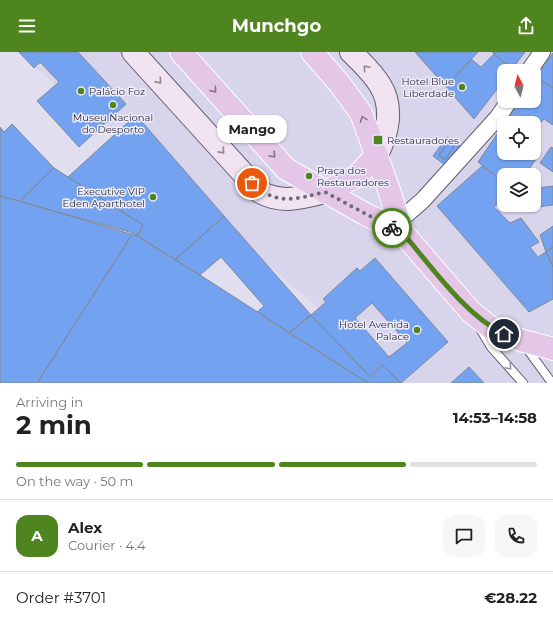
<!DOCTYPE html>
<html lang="en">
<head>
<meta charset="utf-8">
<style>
  body { margin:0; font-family:Montserrat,sans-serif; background:#f6f6f6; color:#222; height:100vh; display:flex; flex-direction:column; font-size:15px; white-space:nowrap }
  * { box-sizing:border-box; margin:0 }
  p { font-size:13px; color:#767676 }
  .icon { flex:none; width:22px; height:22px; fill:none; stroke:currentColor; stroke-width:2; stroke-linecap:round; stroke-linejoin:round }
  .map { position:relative; height:331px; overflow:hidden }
  .panel { display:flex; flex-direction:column; background:#fff; flex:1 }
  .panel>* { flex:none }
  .needle { width:26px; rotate:353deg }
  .controls { position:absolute; left:497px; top:12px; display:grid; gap:8px }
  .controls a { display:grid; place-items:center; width:44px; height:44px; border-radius:8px; background:#fff; box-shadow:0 1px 3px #0004; font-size:20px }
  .pin { position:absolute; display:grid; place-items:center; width:34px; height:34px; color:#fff; margin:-17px; border:2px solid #fff; border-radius:50%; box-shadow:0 1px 4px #0007 }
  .courier { position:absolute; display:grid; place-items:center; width:40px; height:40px; margin:-20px; border:3px solid #4e851f; border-radius:50%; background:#fff; color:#222; box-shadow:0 1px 5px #0007 }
  .bubble { position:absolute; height:28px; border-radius:12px; background:#fff; box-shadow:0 1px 3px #0004; font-size:13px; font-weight:700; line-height:28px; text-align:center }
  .head em { font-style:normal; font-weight:700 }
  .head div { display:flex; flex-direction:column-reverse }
  .head { display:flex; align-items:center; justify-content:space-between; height:68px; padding:0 16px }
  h1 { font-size:26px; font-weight:700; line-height:30px }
  .bar { display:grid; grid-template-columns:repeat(4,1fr); gap:6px 4px; align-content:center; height:48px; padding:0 16px }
  .bar i { height:5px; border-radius:3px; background:#e0e0e0 }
  .bar .on { background:#4e851f }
  .bar p { grid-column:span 4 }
  .line { display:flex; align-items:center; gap:10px; padding:0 16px; border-top:1px solid #e0e0e0 }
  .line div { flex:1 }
  .round { display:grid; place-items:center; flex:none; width:42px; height:42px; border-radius:12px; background:#f6f6f6 }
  header { display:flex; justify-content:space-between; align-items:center; height:52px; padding:0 16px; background:#4e851f; color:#fff; font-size:18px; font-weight:700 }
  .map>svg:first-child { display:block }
</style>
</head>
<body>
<header><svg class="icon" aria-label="menu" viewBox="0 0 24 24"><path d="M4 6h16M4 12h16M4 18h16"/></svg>Munchgo<svg class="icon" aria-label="share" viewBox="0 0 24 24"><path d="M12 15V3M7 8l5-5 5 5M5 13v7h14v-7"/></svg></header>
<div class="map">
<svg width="553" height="331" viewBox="0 0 553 331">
  <rect width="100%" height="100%" fill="#e1dfef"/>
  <path fill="#d7d4eb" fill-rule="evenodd" d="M17 0H553V331H401L309 248ZM504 19H534V49H504ZM504 71H534V101H504ZM504 123H534V153H504Z"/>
  <path fill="#73a2f1" stroke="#818996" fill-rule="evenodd" d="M19 0H78L126 52 79 95 37 49 59 30 40 10 34 16Z
    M415 0H478L446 35Z
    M492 0H525L512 17Z
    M553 1V36L536 25Z
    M494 2 512 17 504 19V28L474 67 446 35 471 7 481 15Z
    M536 25 553 36V73L544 67 534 79V71H511L507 68 520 49H534V28Z
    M136 63 224 164 175 208 137 184 143 173 68 125Z
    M12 72 54 116 20 149 0 144V75L4 80Z
    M504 72V101H534V96L541 100 525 123H504L503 130 478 110Z
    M447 85 460 94 446 114 433 104ZM448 91 454 95 445 108 439 103Z
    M448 91 454 95 445 108 439 103Z
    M551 95 553 96V120L540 111Z
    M482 114 504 130V146L494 155 510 171 521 166 539 190 530 195 538 205 546 200 553 215V247L529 260 437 154Z
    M54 116 143 173 137 184 20 149Z
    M553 134V153L538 155 536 136Z
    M0 144 133 181 37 331H0Z
    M224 164 311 263 289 281 257 260 264 254 221 205 200 223 175 208Z
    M553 174V195L546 200 540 183Z
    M133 181 200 223 368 331H37Z
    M553 195V215L546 200Z
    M375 206 448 290 401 331 382 313 370 325 311 263 326 250 323 247 357 216 360 219ZM372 251 407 291 389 305 355 266Z
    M311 263 370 325 382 313 401 331H368L289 281Z
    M469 315 484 331H451Z"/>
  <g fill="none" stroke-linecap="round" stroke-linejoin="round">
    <defs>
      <path id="lane" d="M479 275 491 295 523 331
        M525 294 552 331"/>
      <path id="street" d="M529 19 542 0
        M399 169 423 148 498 65 509 49"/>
      <path id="secondary" d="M133 0 260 140C282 152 302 146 325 140
        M351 0C361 10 373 21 380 33 394 55 388 83 376 104"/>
      <path id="primary" d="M181 0 286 117 365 162 402 180 471 260 490 275 520 288 553 297
        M312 0 339 31 361 61 389 138 402 180
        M325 140 356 125 376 104"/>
    </defs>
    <use href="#lane" stroke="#5f5e6b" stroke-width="10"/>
    <use href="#street" stroke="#5f5e6b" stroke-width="18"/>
    <use href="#secondary" stroke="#5f5e6b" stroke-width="24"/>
    <use href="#primary" stroke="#fff" stroke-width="24"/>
    <use href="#lane" stroke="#fff" stroke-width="8"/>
    <use href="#street" stroke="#fff" stroke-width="16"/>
    <use href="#secondary" stroke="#f2e3f3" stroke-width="22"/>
    <use href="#primary" stroke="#e4c7e7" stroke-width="22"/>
  </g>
  <defs><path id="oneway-chevron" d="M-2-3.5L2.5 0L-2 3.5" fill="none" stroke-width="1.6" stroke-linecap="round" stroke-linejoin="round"/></defs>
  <g stroke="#908894">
    <use href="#oneway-chevron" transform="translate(366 16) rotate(-131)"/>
    <use href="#oneway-chevron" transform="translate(159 29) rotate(48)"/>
    <use href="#oneway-chevron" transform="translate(222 99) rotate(48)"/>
  </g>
  <g stroke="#807385">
    <use href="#oneway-chevron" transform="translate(214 38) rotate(49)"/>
    <use href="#oneway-chevron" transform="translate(363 67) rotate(-111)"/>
    <use href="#oneway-chevron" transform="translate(273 103) rotate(47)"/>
  </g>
  <use stroke="#97969a" href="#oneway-chevron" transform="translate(509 315) rotate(48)"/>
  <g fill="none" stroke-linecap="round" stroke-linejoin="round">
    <path stroke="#6d6c75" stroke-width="4" stroke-dasharray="0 7.2" d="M252 131C275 154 296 147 325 140L392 176"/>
    <path stroke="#4e851f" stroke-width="5" d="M392 176 402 180C431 214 464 262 504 282"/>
  </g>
  <g fill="#4e851f" stroke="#eeecfd" stroke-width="1.5">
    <circle cx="462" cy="35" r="4"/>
    <circle cx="81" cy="39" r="4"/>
    <circle cx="113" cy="53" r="4"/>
    <rect x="373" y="83" width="10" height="10" rx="2"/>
    <circle cx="309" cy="124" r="4"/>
    <circle cx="153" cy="145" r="4"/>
    <circle cx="417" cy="278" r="4"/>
  </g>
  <g text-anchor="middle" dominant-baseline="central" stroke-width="3" stroke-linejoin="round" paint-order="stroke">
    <g font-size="10" fill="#2f2e34" stroke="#eeecfd" text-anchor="end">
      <text x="454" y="29">Hotel Blue<tspan x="454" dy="12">Liberdade</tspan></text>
      <text x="89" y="39" text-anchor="start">Palácio Foz</text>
      <text x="113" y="65" text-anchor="middle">Museu Nacional<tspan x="113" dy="12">do Desporto</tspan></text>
      <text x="387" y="88" text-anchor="start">Restauradores</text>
      <text x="317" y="118" text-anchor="start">Praça dos<tspan x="317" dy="12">Restauradores</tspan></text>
      <text x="145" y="139">Executive VIP<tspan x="145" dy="12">Eden Aparthotel</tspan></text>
      <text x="409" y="272">Hotel Avenida<tspan x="409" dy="12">Palace</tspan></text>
    </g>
  </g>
</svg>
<div class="controls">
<a><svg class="needle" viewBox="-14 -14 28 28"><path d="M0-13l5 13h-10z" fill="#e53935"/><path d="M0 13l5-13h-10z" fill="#767676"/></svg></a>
<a><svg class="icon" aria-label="locate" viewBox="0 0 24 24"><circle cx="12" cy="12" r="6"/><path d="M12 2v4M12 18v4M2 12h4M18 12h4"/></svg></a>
<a><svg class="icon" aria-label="layers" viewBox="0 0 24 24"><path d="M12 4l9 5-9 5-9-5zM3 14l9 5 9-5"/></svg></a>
</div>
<div class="pin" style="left:252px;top:131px;background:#ea580c"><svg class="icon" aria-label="bag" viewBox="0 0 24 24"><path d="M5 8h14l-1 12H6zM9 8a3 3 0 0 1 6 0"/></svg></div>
<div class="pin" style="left:504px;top:282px;background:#1f2937"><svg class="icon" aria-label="home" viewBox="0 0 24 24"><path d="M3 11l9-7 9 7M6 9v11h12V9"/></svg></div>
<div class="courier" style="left:392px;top:176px"><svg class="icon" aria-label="bike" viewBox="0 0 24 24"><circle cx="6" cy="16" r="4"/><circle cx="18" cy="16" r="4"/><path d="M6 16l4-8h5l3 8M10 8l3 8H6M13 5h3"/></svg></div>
<div class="bubble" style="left:217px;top:63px;width:70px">Mango</div>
</div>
<section class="panel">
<div class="head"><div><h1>2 min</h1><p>Arriving in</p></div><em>14:53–14:58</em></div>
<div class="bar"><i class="on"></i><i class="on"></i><i class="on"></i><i></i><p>On the way · 50 m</p></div>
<div class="line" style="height:72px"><b class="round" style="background:#4e851f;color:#fff">A</b><div><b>Alex</b><p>Courier · 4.4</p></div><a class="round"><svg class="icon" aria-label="chat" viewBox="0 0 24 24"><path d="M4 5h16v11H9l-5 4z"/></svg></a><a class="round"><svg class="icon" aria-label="phone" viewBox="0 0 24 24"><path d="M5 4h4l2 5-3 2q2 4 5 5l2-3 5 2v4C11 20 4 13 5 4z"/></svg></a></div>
<div class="line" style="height:52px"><div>Order #3701</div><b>€28.22</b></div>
</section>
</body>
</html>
